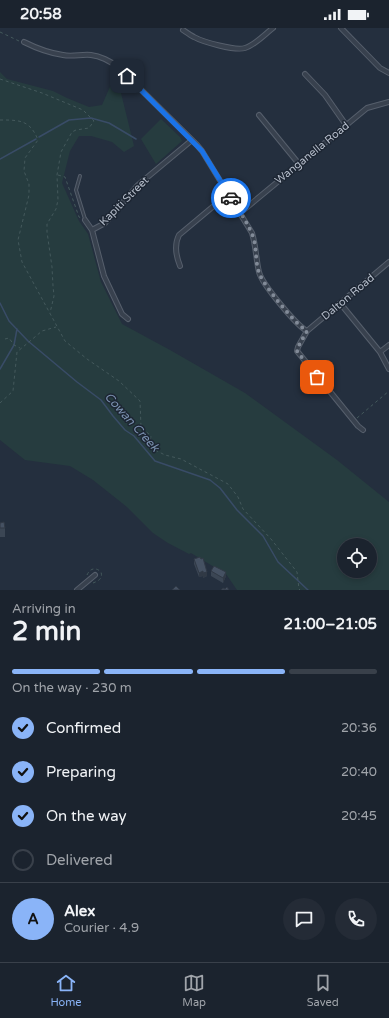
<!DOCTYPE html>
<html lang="en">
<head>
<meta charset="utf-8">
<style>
  body { margin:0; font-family:"Varela Round",sans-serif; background:#242b36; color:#f1f3f6; height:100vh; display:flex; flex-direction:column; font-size:15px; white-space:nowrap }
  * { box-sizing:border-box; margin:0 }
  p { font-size:13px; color:#a0a4aa }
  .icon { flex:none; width:22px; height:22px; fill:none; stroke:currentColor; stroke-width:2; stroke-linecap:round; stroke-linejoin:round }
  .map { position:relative; height:562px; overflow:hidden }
  .sheet { display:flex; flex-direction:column; background:#1b232e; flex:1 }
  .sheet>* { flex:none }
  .fabs { position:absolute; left:337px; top:510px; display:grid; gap:8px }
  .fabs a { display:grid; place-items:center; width:40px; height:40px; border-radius:50%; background:#1b232e; box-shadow:0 2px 6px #0003,0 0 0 1px #39404a; font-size:20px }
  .pin { position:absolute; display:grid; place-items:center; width:34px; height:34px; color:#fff; margin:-17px; border-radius:8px; box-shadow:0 2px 6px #0006 }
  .courier { position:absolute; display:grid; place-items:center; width:40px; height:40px; margin:-20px; border:3px solid #1a73e8; border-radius:50%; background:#fff; color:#222; box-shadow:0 1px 5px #0007 }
  .headline em { font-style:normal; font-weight:700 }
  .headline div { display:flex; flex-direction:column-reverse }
  .headline { display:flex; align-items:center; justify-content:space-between; height:68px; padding:0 12px }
  h1 { font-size:26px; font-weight:700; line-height:30px }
  .bar { display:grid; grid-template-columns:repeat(4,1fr); gap:6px 4px; align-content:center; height:48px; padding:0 12px }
  .bar i { height:5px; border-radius:3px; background:#39404a }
  .bar .current { background:#8ab4f8 }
  .bar p { grid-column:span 4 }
  .line { display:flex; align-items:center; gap:10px; padding:0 12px; border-top:1px solid #39404a }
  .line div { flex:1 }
  .round { display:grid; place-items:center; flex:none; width:42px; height:42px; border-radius:21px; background:#242b36 }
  ol { padding:0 12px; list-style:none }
  li { display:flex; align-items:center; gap:12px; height:44px }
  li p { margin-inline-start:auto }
  li .icon { padding:4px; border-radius:50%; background:#8ab4f8; color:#111; stroke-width:4 }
  li:last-child { color:#a0a4aa }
  li i { width:22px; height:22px; border:2px solid #39404a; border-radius:50% }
  .status { display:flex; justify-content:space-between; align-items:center; height:28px; padding:0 20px; background:#1b232e; direction:ltr }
  .status svg { height:11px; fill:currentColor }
  .menu { display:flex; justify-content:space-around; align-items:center; height:56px; border-top:1px solid #39404a; background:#1b232e; font-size:11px; color:#a0a4aa }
  .menu a { display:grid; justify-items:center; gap:2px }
  .menu .current { color:#8ab4f8 }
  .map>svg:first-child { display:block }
</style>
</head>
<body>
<div class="status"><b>20:58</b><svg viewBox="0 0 49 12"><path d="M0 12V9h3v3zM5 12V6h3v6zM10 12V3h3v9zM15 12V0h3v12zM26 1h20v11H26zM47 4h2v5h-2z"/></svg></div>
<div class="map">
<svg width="389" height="562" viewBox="0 0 389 562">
  <rect width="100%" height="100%" fill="#242f3e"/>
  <path fill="#263c3f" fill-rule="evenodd" d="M0 44 7 51 53 63 67 70 89 79 102 77 116 45 129 57 121 65 134 118 124 124 112 114 91 108H79L70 123 62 155 79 193 88 206 101 254 122 296 170 322 245 365 337 432 389 474V562H237L226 546 191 525 189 526 168 515 153 505 127 479 93 452 70 438 25 432 0 412ZM344 517H370V543H344Z
    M161 91 180 109 182 113 156 136 141 111Z"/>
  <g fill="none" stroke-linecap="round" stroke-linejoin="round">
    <path stroke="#394c67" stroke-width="1.5" d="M39 109 69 92 91 90 109 95 136 111
      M0 131 36 111
      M0 275 9 293 28 313 77 354 101 372 113 388 125 402 134 408 155 433 210 452 220 460 237 482 263 508 278 534 308 562
      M0 341 14 317 17 301"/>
    <defs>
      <path id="lane" d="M80 148 76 162 85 191"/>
      <path id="street" d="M341 0 380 40 389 45
        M183 2C186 4 190 7 194 9 203 14 235 23 245 20 255 17 264 7 273 0
        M24 14C36 20 49 25 63 27 72 29 82 26 91 27 101 28 109 33 117 38L197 117 202 123 252 205C256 218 256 231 259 244 262 256 296 297 307 303
        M305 46 325 67 346 97
        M259 87 299 136
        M240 185 367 80 389 74
        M85 192 92 202 104 248 122 286 128 291
        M92 202 105 195 138 157 192 112
        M180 238C176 228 174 217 179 207L228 166
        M340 275 380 324 389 341
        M380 324 389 317
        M363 402 358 398 297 323 298 319 307 303 389 234
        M77 562 95 547"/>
    </defs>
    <use href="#lane" stroke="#565f6c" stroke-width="4"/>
    <use href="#street" stroke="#565f6c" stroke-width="6"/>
    <path stroke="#44595c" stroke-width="1" stroke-dasharray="3 3" stroke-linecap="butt" d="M0 4 19 13
      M0 51 42 65 83 82 94 93 89 100 76 102 72 104 61 124 57 147 58 172 56 181 47 196V204L52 239 53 258 54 268 50 285
      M0 92C20 92 30 92 38 112L25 130 24 143 29 156V167L18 212 22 234 65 313 87 331 119 353 140 373 141 399 151 408 149 419 165 427 181 431 228 456 238 469 243 481 271 511 297 544 299 561 300 562
      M58 147 65 149 79 189 81 190
      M5 311 9 310 14 317 20 320
      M0 375 13 363 17 324 42 303 56 299
      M357 390 389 363
      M87 547C90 540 96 539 101 544 103 551 98 553 93 555"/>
    <use href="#lane" stroke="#38414e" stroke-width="2"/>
    <use href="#street" stroke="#38414e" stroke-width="4"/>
  </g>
  <path fill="#3b4654" d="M0 495 5 500V509H0Z
    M194 531 207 548 203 550V548L199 549 194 536Z
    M211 543 226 548 223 555 211 548Z"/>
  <path fill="#303945" d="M203 543V548L199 549V545Z
    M207 544V548L203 550V545Z
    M226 544V548L223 555V550Z"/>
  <path fill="#455162" stroke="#303945" d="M4 494 5 500H0V495Z
    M200 529 201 531 203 530 207 544 203 545V543L199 545 194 531Z
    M214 538 226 544 223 550 211 543Z
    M176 558 180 562H172Z
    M227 559 229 562H221L223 560 225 561Z"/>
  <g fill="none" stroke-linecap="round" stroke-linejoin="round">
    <path stroke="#828b98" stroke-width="4" stroke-dasharray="0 7.2" d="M231 170C238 181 246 192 251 204 258 217 254 234 260 247 266 260 295 296 307 303L298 319 297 323 317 349"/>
    <path stroke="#1a73e8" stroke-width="5" d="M127 48 202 123 231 170"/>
  </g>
  <g text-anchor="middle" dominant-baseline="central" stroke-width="3" stroke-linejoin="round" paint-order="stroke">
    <g font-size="11" fill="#b4bcc9" stroke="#1d2633">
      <text transform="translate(312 125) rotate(-39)">Wanganella Road</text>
      <text transform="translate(124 173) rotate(-45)">Kapiti Street</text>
      <text transform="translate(348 269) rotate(-40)">Dalton Road</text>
    </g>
    <g font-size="12" font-style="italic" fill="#7c92b1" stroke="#1d2633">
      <text transform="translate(132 394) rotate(48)">Cowan Creek</text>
    </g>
  </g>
</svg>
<div class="fabs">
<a><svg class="icon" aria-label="locate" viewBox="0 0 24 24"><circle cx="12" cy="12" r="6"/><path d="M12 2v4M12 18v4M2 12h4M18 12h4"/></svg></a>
</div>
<div class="pin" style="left:317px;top:349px;background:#ea580c"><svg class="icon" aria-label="bag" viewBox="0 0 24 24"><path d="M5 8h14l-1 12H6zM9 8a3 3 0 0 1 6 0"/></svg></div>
<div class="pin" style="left:127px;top:48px;background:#1f2937"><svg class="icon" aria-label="home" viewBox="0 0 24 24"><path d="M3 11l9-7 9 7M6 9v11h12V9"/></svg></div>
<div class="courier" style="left:231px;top:170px"><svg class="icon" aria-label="car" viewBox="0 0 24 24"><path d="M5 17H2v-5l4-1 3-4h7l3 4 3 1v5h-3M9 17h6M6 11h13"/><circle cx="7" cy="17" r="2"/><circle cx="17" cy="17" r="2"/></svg></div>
</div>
<section class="sheet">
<div class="headline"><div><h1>2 min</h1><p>Arriving in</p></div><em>21:00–21:05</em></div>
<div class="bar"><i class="current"></i><i class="current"></i><i class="current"></i><i></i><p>On the way · 230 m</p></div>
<ol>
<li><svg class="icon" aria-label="check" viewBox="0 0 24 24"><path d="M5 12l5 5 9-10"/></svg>Confirmed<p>20:36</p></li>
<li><svg class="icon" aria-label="check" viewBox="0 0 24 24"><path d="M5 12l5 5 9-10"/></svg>Preparing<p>20:40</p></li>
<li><svg class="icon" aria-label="check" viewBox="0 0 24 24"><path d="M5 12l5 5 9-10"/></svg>On the way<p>20:45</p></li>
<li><i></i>Delivered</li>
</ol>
<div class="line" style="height:72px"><b class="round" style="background:#8ab4f8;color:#111">A</b><div><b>Alex</b><p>Courier · 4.9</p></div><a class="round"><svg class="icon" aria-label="chat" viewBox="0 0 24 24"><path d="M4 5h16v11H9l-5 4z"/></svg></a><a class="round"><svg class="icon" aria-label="phone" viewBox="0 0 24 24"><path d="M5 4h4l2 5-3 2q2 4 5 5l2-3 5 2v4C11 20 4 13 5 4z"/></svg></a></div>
</section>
<nav class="menu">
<a class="current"><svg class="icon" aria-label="home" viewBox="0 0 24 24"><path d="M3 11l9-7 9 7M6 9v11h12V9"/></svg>Home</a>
<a><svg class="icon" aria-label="map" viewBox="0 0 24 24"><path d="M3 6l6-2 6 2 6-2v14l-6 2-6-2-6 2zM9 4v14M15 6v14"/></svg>Map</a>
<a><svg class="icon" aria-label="saved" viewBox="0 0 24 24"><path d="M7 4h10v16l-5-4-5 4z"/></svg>Saved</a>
</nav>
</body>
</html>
